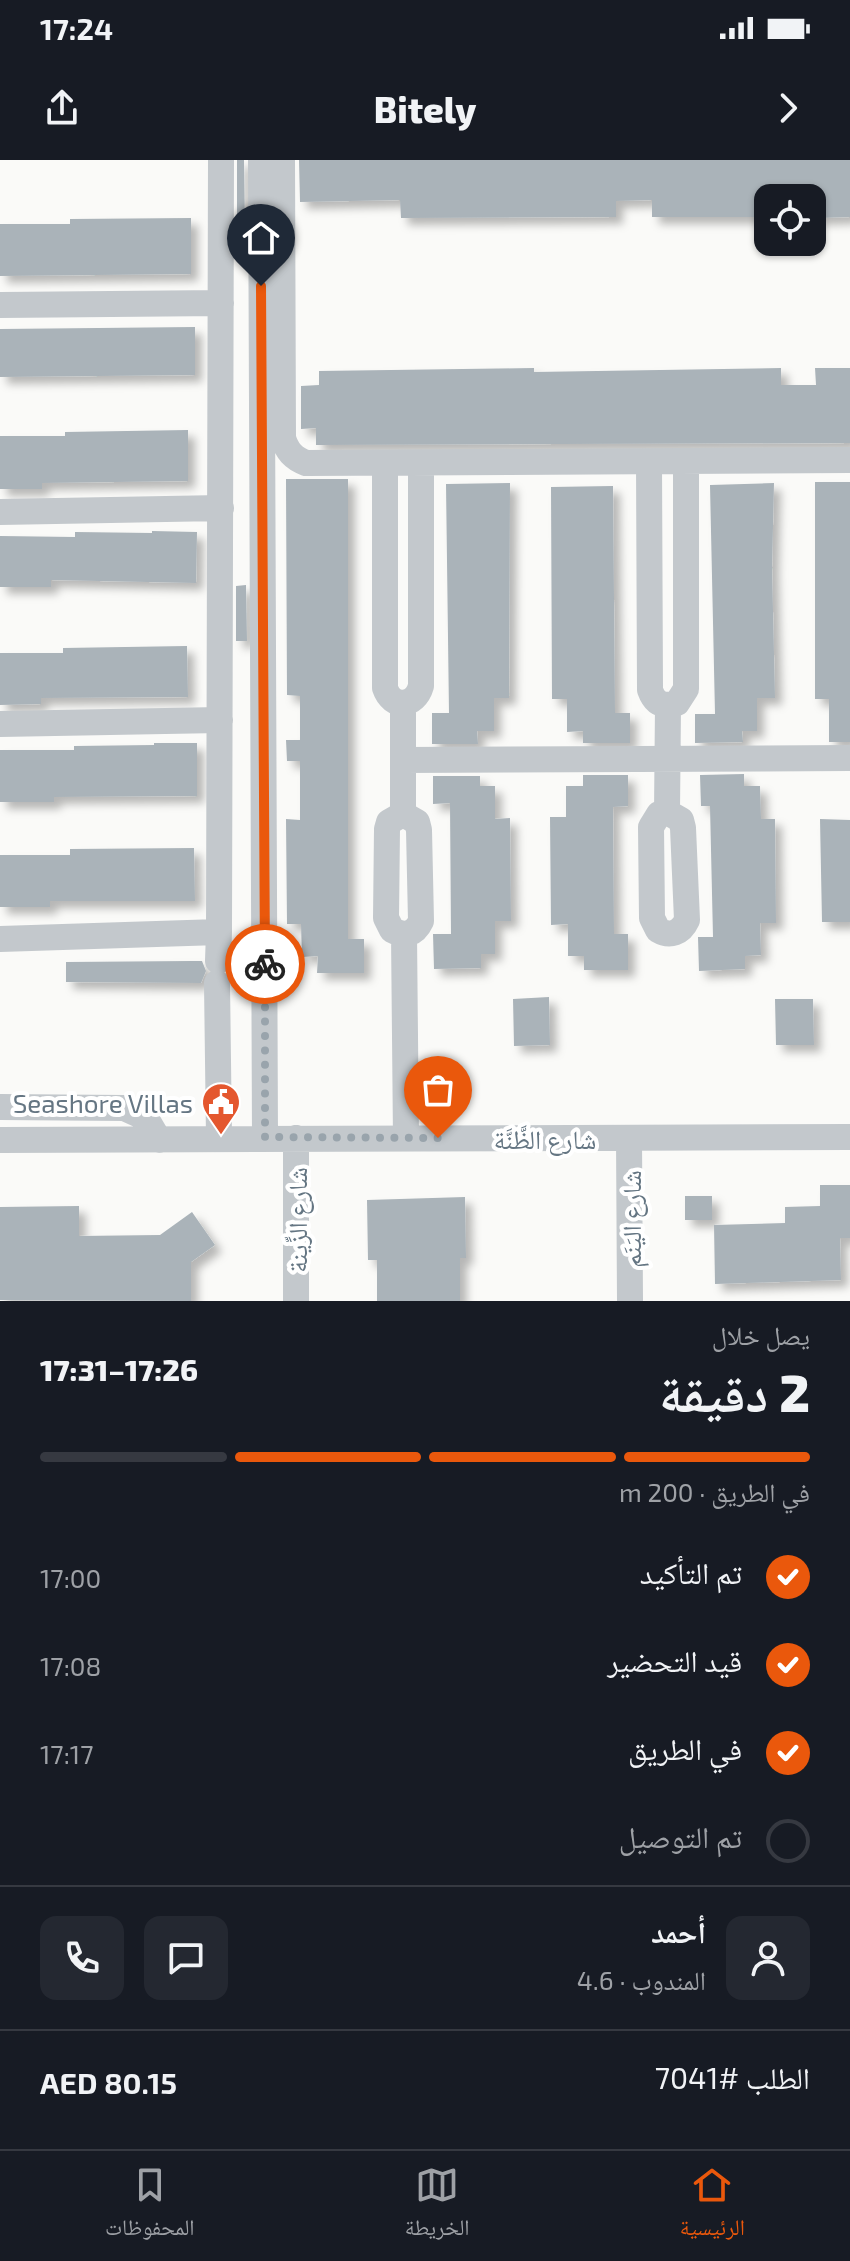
<!DOCTYPE html>
<html lang="ar">
<head>
<meta charset="utf-8">
<style>
  body { margin:0; font-family:"Exo 2","Noto Naskh Arabic",sans-serif; background:#242831; color:#f1f3f6; direction:rtl; height:100vh; display:flex; flex-direction:column; font-size:30px; white-space:nowrap }
  * { box-sizing:border-box; margin:0 }
  p { font-size:26px; color:#9ea1a6 }
  .icon { flex:none; width:44px; height:44px; fill:none; stroke:currentColor; stroke-width:2; stroke-linecap:round; stroke-linejoin:round }
  .map { position:relative; height:1141px; overflow:hidden; direction:ltr }
  .panel { display:flex; flex-direction:column; background:#171b24; flex:1 }
  .panel>* { flex:none }
  .buttons { position:absolute; left:754px; top:24px; display:grid; gap:16px }
  .buttons a { display:grid; place-items:center; width:72px; height:72px; border-radius:16px; background:#171b24; box-shadow:0 2px 6px #0004; font-size:40px }
  .pin { position:absolute; display:grid; place-items:center; width:68px; height:68px; color:#fff; margin:-82px -34px; border-radius:50% 50% 50% 0; rotate:-45deg; box-shadow:0 0 8px #0007 }
  .pin .icon { rotate:45deg }
  .courier { position:absolute; display:grid; place-items:center; width:80px; height:80px; margin:-40px; border:6px solid #ea580c; border-radius:50%; background:#fff; color:#222; box-shadow:0 2px 10px #0007 }
  .head em { font-style:normal; font-weight:800 }
  .head div { display:flex; flex-direction:column-reverse }
  .head { display:flex; align-items:center; justify-content:space-between; height:136px; padding:0 40px }
  h1 { font-size:52px; font-weight:800; line-height:60px }
  .bar { display:grid; grid-template-columns:repeat(4,1fr); gap:12px 8px; align-content:center; height:96px; padding:0 40px }
  .bar i { height:10px; border-radius:6px; background:#363941 }
  .bar .active { background:#ea580c }
  .bar p { grid-column:span 4 }
  .line { display:flex; align-items:center; gap:20px; padding:0 40px; border-top:2px solid #363941 }
  .line div { flex:1 }
  .round { display:grid; place-items:center; flex:none; width:84px; height:84px; border-radius:16px; background:#242831 }
  ol { padding:0 40px; list-style:none }
  li { display:flex; align-items:center; gap:24px; height:88px }
  li p { margin-inline-start:auto }
  li .icon { padding:8px; border-radius:50%; background:#ea580c; color:#fff; stroke-width:4 }
  li:last-child { color:#9ea1a6 }
  li i { width:44px; height:44px; border:4px solid #363941; border-radius:50% }
  .status { display:flex; justify-content:space-between; align-items:center; height:56px; padding:0 40px; background:#171b24; direction:ltr }
  .status svg { height:22px; fill:currentColor }
  header { display:flex; justify-content:space-between; align-items:center; height:104px; padding:0 40px; background:#171b24; font-size:36px; font-weight:800 }
  .tab-bar { display:flex; justify-content:space-around; align-items:center; height:112px; border-top:2px solid #363941; background:#171b24; font-size:22px; color:#9ea1a6 }
  .tab-bar a { display:grid; justify-items:center; gap:4px }
  .tab-bar .active { color:#ea580c }
  .map>svg:first-child { display:block }
</style>
</head>
<body>
<div class="status"><b>17:24</b><svg viewBox="0 0 49 12"><path d="M0 12V9h3v3zM5 12V6h3v6zM10 12V3h3v9zM15 12V0h3v12zM26 1h20v11H26zM47 4h2v5h-2z"/></svg></div>
<header><svg class="icon" aria-label="forward" viewBox="0 0 24 24"><path d="M9 5l7 7-7 7"/></svg>Bitely<svg class="icon" aria-label="share" viewBox="0 0 24 24"><path d="M12 15V3M7 8l5-5 5 5M5 13v7h14v-7"/></svg></header>
<div class="map">
<svg width="850" height="1141" viewBox="0 0 850 1141">
  <defs>
    <filter id="shadow"><feDropShadow dx="7" dy="7" stdDeviation="4" flood-color="#0004"/></filter>
  </defs>
  <rect width="100%" height="100%" fill="#fafaf8"/>
  <path fill="#aab3b9" filter="url(#shadow)" d="M237 0H244L245 70 237 71Z
    M299 0H850V57L816 58V39L812 38H768V57H652V40L616 41V57L401 58 400 40 300 42Z
    M191 58V114L0 116V64H70V59Z
    M195 167V215L0 217V169Z
    M534 208V212L781 208V225H816L815 208H850V283L316 285V268L301 269V226L319 225V211Z
    M188 270V321L42 323V329H0V276H65V272Z
    M286 319H348V779H364V813H317L318 796 302 797 301 764H287L286 659 300 660V601H287L286 580H300V536L287 535Z
    M815 322H850V582H829V539H815Z
    M510 323 509 538H494V571H477L478 584H432V553H449L446 324Z
    M774 323 772 408 775 538H757V571H742L743 582 695 583V554H715L710 325Z
    M613 326 615 553H630V583H583V571L567 572V539H552L551 327Z
    M152 371 197 372 196 423 51 420V427H0V376L75 377V372L152 373Z
    M246 425 247 481H236V426Z
    M187 486 188 537 41 538V544L0 545V493H63V488Z
    M154 583H197V636L54 637V642H0V590H74V586L154 585Z
    M744 614V626H760L761 659H775L776 763H760L761 795 745 796V809L699 811 698 777H713L710 646H701L700 615Z
    M583 615H628V646L613 647 614 774H628V810H584V796H568V764L551 765 550 657H566V626H583Z
    M433 616H480V626H495V659L510 658 511 761H495V794H481V808L434 809 433 774H451L450 643 433 644Z
    M820 659 850 660V762H822Z
    M194 688 195 741H50V747H0V695H70V689Z
    M191 801H202L206 811 201 823 66 822V802Z
    M234 802H248V823L233 822 228 812Z
    M549 837 550 885 514 886 513 839Z
    M775 839H813L814 885H776Z
    M820 1025H850V1078H840L841 1120 715 1124 714 1065 785 1063V1047L820 1046Z
    M685 1036H712V1060H685Z
    M465 1037 466 1098H460V1141H377V1100H368L367 1040Z
    M79 1046V1076L160 1075 192 1052 215 1085 191 1102V1141L0 1140V1047Z"/>
  <g fill="none" stroke-linecap="round" stroke-linejoin="round">
    <path stroke="#c3c8cc" stroke-width="26" d="M261 0 265 977
      M282 0 283 278C287 291 293 298 306 303L850 300
      M0 145 221 143
      M649 302 650 530C655 544 663 547 677 543L686 529V302
      M385 303V528C392 549 415 547 421 526V303
      M0 352 221 348
      M0 564 220 560
      M403 600 850 598
      M667 652 681 660 683 668 687 760C681 773 670 777 658 770L652 758 651 667 659 654Z
      M667 652 668 546
      M403 654 417 662 419 670 421 761C415 774 405 777 392 770L386 758 387 669 389 662Z
      M403 654V544
      M404 774 406 978
      M0 779 219 772 221 0
      M218 801 219 772
      M217 823 219 978
      M0 947 124 948 146 958 159 980
      M629 978 630 1141
      M0 980 850 977
      M296 1141V978"/>
  </g>
  <g fill="none" stroke-linecap="round" stroke-linejoin="round">
    <path stroke="#99a4ac" stroke-width="8" stroke-dasharray="0 14.4" d="M265 804V977L438 978"/>
    <path stroke="#ea580c" stroke-width="10" d="M261 126 265 804"/>
  </g>
  <defs>
    <symbol id="civic-pin" viewBox="-11 -11 22 30"><path d="M0 17L-7.5 6A9.5 9.5 0 1 1 7.5 6Z" fill="#e4572e" stroke="#fff"/><path d="M-.6-6.5H3V-4.5H.6V-3L4-1V1h2V6H-6V1h2V-1L-.6-3ZM-1.2 2.5V6h2.4V2.5Z" fill="#fff"/></symbol>
  </defs>
  <g fill-rule="evenodd">
    <use href="#civic-pin" x="199" y="920" width="44" height="60"/>
  </g>
  <g text-anchor="middle" dominant-baseline="central" stroke-width="8" stroke-linejoin="round" paint-order="stroke">
    <g font-size="26" fill="#657683" stroke="#fff" text-anchor="end">
      <text x="193" y="942">Seashore Villas</text>
    </g>
    <g font-size="26" fill="#657683" stroke="#fff">
      <text x="545" y="978">شارع الظَّنَّة</text>
      <text transform="translate(630 1059) rotate(-90)">شارع اليَنَم</text>
      <text transform="translate(296 1060) rotate(-90)">شارع الزِّينة</text>
    </g>
  </g>
</svg>
<div class="buttons">
<a><svg class="icon" aria-label="locate" viewBox="0 0 24 24"><circle cx="12" cy="12" r="6"/><path d="M12 2v4M12 18v4M2 12h4M18 12h4"/></svg></a>
</div>
<div class="pin" style="left:438px;top:978px;background:#ea580c"><svg class="icon" aria-label="bag" viewBox="0 0 24 24"><path d="M5 8h14l-1 12H6zM9 8a3 3 0 0 1 6 0"/></svg></div>
<div class="pin" style="left:261px;top:126px;background:#1f2937"><svg class="icon" aria-label="home" viewBox="0 0 24 24"><path d="M3 11l9-7 9 7M6 9v11h12V9"/></svg></div>
<div class="courier" style="left:265px;top:804px"><svg class="icon" aria-label="bike" viewBox="0 0 24 24"><circle cx="6" cy="16" r="4"/><circle cx="18" cy="16" r="4"/><path d="M6 16l4-8h5l3 8M10 8l3 8H6M13 5h3"/></svg></div>
</div>
<section class="panel">
<div class="head"><div><h1>2 دقيقة</h1><p>يصل خلال</p></div><em>17:26–17:31</em></div>
<div class="bar"><i class="active"></i><i class="active"></i><i class="active"></i><i></i><p>في الطريق · 200 m</p></div>
<ol>
<li><svg class="icon" aria-label="check" viewBox="0 0 24 24"><path d="M5 12l5 5 9-10"/></svg>تم التأكيد<p>17:00</p></li>
<li><svg class="icon" aria-label="check" viewBox="0 0 24 24"><path d="M5 12l5 5 9-10"/></svg>قيد التحضير<p>17:08</p></li>
<li><svg class="icon" aria-label="check" viewBox="0 0 24 24"><path d="M5 12l5 5 9-10"/></svg>في الطريق<p>17:17</p></li>
<li><i></i>تم التوصيل</li>
</ol>
<div class="line" style="height:144px"><a class="round"><svg class="icon" aria-label="person" viewBox="0 0 24 24"><circle cx="12" cy="8" r="4"/><path d="M4 21q1-7 8-7t8 7"/></svg></a><div><b>أحمد</b><p>المندوب · 4.6</p></div><a class="round"><svg class="icon" aria-label="chat" viewBox="0 0 24 24"><path d="M4 5h16v11H9l-5 4z"/></svg></a><a class="round"><svg class="icon" aria-label="phone" viewBox="0 0 24 24"><path d="M5 4h4l2 5-3 2q2 4 5 5l2-3 5 2v4C11 20 4 13 5 4z"/></svg></a></div>
<div class="line" style="height:104px"><div>الطلب #7041</div><b>AED 80.15</b></div>
</section>
<nav class="tab-bar">
<a class="active"><svg class="icon" aria-label="home" viewBox="0 0 24 24"><path d="M3 11l9-7 9 7M6 9v11h12V9"/></svg>الرئيسية</a>
<a><svg class="icon" aria-label="map" viewBox="0 0 24 24"><path d="M3 6l6-2 6 2 6-2v14l-6 2-6-2-6 2zM9 4v14M15 6v14"/></svg>الخريطة</a>
<a><svg class="icon" aria-label="saved" viewBox="0 0 24 24"><path d="M7 4h10v16l-5-4-5 4z"/></svg>المحفوظات</a>
</nav>
</body>
</html>
